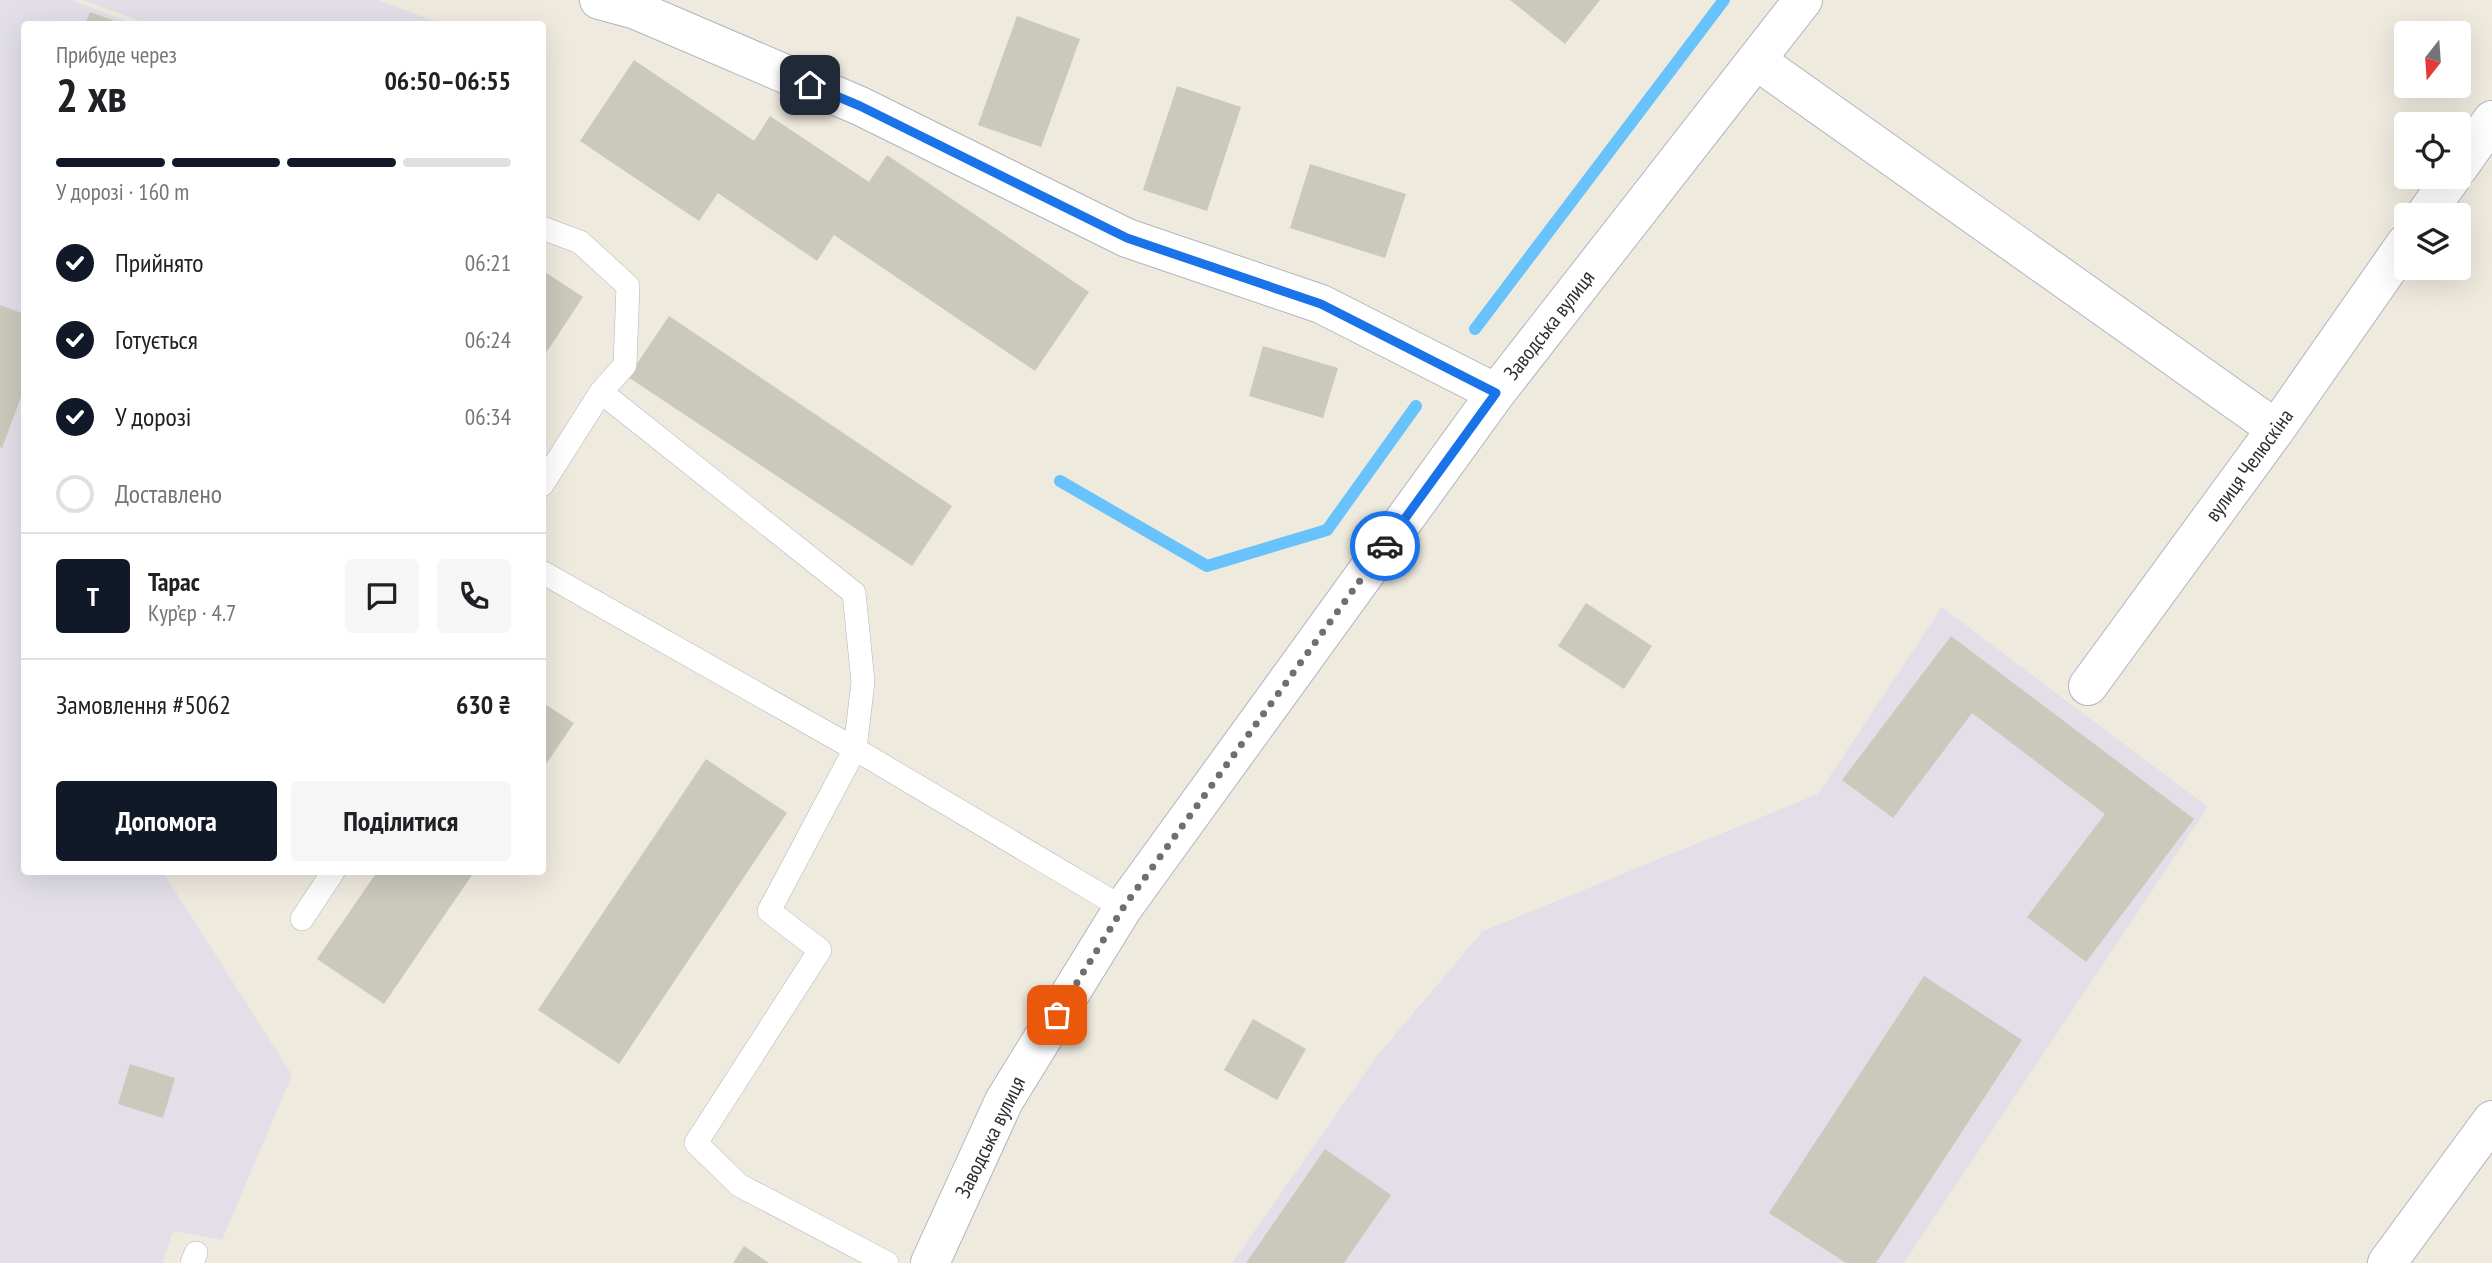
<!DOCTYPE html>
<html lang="uk">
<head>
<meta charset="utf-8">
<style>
  body { margin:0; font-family:"PT Sans Narrow",sans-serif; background:#f6f6f6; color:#202124; height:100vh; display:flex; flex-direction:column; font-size:26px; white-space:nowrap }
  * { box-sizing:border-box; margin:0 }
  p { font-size:23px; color:#757577 }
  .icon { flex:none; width:38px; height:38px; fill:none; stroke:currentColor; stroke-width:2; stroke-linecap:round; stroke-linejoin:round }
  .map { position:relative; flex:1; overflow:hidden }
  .details { position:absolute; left:21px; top:21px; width:525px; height:854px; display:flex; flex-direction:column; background:#fff; border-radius:7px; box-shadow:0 7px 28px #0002 }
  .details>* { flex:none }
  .needle { width:46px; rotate:197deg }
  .buttons { position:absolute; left:2394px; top:21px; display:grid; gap:14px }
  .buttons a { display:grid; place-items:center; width:77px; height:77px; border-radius:7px; background:#fff; box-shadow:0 7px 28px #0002; font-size:35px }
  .pin { position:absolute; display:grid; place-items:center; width:60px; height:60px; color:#fff; margin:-30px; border-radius:14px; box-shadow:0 4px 10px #0006 }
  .courier { position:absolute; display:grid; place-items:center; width:70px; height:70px; margin:-35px; border:5px solid #1a73e8; border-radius:50%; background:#fff; color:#222; box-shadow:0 2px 9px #0007 }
  .head em { font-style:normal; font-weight:700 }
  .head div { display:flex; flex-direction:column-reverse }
  .head { display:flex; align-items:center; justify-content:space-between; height:119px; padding:0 35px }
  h1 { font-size:46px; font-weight:700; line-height:52px }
  .bar { display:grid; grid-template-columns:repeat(4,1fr); gap:10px 7px; align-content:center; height:84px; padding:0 35px }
  .bar i { height:9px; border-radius:5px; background:#e0e0e0 }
  .bar .on { background:#111827 }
  .bar p { grid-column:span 4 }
  .line { display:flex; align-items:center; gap:18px; padding:0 35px; border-top:2px solid #e0e0e0 }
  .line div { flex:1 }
  .round { display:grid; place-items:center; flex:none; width:74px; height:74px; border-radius:7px; background:#f6f6f6 }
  ol { padding:0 35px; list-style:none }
  li { display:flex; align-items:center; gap:21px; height:77px }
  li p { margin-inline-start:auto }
  li .icon { padding:7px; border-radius:50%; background:#111827; color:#fff; stroke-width:4 }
  li:last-child { color:#757577 }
  li i { width:38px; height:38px; border:4px solid #e0e0e0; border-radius:50% }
  .cta { display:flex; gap:14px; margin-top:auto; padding:14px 35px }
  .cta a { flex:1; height:80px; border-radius:7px; background:#111827; color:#fff; font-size:28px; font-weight:700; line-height:80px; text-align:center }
  .cta a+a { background:#f6f6f6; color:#202124 }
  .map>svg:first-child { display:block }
</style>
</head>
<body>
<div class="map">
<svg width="2492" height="1263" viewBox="0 0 2492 1263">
  <rect width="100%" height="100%" fill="#efeade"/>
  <path fill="#e2dfe8" d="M0 0H71L134 24H24V872H163L292 1075 222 1240 173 1231 163 1263H0Z
    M83 0H378L442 24H148Z
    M1942 607 2208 807 1904 1263H1232L1377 1056 1483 931 1818 794Z"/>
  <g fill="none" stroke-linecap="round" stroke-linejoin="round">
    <path stroke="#68c2fb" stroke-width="12" d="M1475 329 1724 0
      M1060 481 1207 566 1327 530 1416 406"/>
  </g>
  <path fill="#cbc8bc" d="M1510 0H1600L1565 44Z
    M90 12 123 24H85Z
    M1017 16 1080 39 1041 147 978 125Z
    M634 60 754 141 770 116 869 182 887 155 1089 292 1035 371 834 235 817 261 718 193 699 221 580 141Z
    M1177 86 1241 107 1207 211 1143 190Z
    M1310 164 1406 194 1385 258 1290 228Z
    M542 270 583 297 542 359Z
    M0 305 24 314V389L2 448 0 447Z
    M669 316 952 506 912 566 628 377Z
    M1263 346 1338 368 1323 418 1249 396Z
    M1586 603 1652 646 1624 689 1558 646Z
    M1951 636 2194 819 2086 962 2027 917 2105 814 1972 713 1893 818 1842 780Z
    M542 702 574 723 542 770Z
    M706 759 787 813 619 1064 538 1010Z
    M377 872H474L384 1004 317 959Z
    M1924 976 2022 1040 1876 1263H1846L1769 1213Z
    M1253 1019 1306 1049 1277 1100 1224 1070Z
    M130 1064 175 1078 163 1118 118 1104Z
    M1325 1149 1391 1195 1344 1263H1246Z
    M744 1246 769 1263H733Z"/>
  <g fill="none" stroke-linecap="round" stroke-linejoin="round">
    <defs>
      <path id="lane" d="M542 228 580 242 628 286 625 365 601 392
        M542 485 601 392 854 593 863 682 855 749 769 911 820 950 696 1143 739 1185 887 1263
        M542 572 855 749 1123 908
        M302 919 333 872
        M192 1263 196 1253"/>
      <path id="street" d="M599 0 636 10 860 106 1127 238 1321 304 1496 393
        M1757 61 2276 429
        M2459 167 2492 120
        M2425 215 2452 177
        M2088 686 2276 429 2406 243
        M930 1263 1004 1101 1123 908 1496 393 1803 0
        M2387 1263 2492 1120"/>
    </defs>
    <use href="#lane" stroke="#b2b3c2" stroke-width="24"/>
    <use href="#street" stroke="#b2b3c2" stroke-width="40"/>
    <use href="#lane" stroke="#fff" stroke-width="23"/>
    <use href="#street" stroke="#fff" stroke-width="38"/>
  </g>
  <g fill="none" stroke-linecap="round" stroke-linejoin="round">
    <path stroke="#716f6b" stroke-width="7" stroke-dasharray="0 12.6" d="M1057 1015 1123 908 1385 546"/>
    <path stroke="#1a73e8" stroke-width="9" d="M810 85 860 106 1127 238 1321 304 1496 393 1385 546"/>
  </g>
  <g text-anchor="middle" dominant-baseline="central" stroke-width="7" stroke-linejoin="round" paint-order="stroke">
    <g font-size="21" fill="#2d2d2d" stroke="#fff">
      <text transform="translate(1549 325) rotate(-52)">Заводська вулиця</text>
      <text transform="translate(2249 465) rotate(-54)">вулиця Челюскіна</text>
      <text transform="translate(990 1137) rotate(-64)">Заводська вулиця</text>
    </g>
  </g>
</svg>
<div class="buttons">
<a><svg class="needle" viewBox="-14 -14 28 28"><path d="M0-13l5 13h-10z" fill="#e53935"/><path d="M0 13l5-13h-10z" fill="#757577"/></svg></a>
<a><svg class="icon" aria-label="locate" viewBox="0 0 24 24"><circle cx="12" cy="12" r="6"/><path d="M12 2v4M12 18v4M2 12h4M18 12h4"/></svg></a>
<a><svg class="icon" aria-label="layers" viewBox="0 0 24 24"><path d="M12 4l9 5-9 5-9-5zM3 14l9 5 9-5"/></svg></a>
</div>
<div class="pin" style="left:1057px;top:1015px;background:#ea580c"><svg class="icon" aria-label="bag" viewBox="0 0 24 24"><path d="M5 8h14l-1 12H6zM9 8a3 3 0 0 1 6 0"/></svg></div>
<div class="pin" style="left:810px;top:85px;background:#1f2937"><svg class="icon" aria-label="home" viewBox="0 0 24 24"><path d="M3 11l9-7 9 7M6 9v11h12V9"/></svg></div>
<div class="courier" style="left:1385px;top:546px"><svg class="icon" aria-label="car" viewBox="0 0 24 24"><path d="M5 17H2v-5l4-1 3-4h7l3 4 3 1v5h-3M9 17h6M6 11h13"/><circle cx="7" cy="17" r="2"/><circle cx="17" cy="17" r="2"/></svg></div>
<section class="details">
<div class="head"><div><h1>2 хв</h1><p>Прибуде через</p></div><em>06:50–06:55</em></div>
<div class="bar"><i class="on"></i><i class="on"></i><i class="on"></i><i></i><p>У дорозі · 160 m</p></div>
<ol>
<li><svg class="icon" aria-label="check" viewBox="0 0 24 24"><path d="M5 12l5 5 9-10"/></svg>Прийнято<p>06:21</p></li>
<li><svg class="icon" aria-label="check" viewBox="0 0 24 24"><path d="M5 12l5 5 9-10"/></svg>Готується<p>06:24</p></li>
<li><svg class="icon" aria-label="check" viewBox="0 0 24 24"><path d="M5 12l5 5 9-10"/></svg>У дорозі<p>06:34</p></li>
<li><i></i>Доставлено</li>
</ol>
<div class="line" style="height:126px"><b class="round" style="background:#111827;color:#fff">Т</b><div><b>Тарас</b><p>Кур’єр · 4.7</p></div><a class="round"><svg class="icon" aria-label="chat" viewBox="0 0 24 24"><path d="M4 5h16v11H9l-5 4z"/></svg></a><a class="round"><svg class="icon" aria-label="phone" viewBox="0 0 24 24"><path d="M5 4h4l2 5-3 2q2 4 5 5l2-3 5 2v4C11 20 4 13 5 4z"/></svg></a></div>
<div class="line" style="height:91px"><div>Замовлення #5062</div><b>630 ₴</b></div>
<div class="cta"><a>Допомога</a><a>Поділитися</a></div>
</section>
</div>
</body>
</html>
